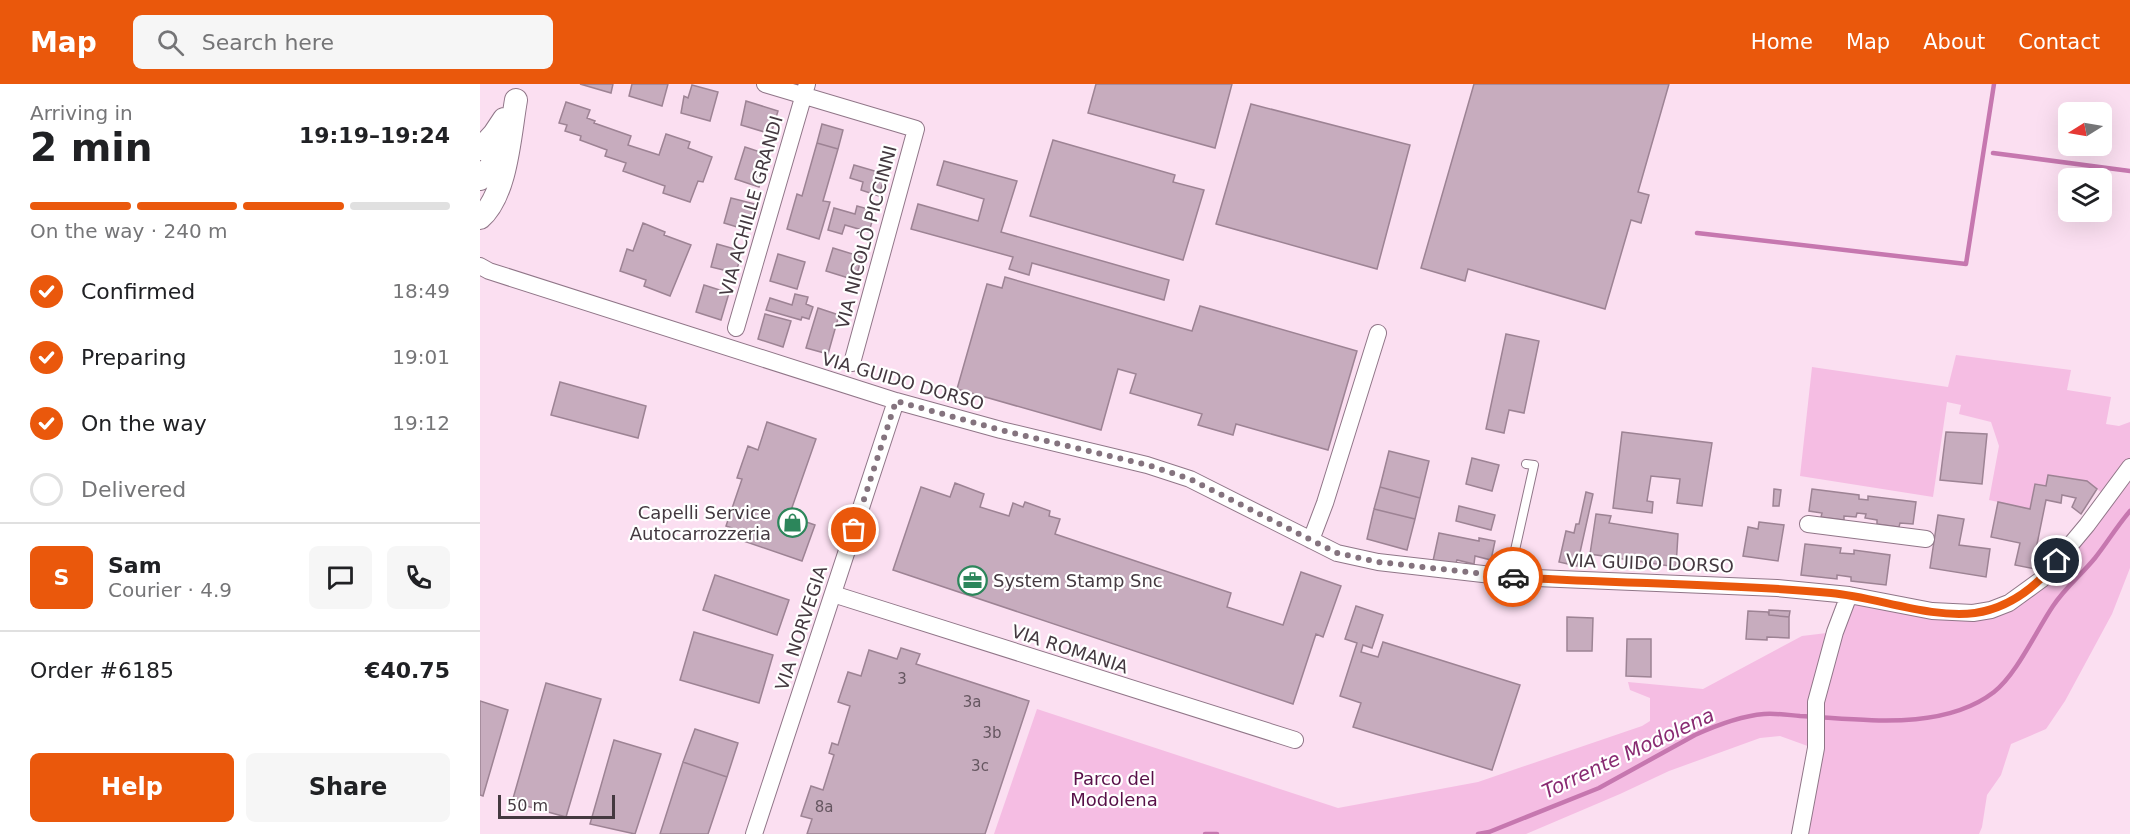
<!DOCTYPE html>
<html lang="en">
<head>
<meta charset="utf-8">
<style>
  body { margin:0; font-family:"DejaVu Sans",sans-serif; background:#f6f6f6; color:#202124; height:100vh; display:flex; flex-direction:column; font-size:22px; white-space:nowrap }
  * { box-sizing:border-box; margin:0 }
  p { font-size:20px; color:#757577 }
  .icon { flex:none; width:33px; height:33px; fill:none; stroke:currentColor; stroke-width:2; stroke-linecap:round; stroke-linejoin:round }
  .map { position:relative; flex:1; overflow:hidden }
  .details { display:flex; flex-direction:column; background:#fff; width:480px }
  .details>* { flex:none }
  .needle { width:39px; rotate:259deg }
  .buttons { position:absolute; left:1578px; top:18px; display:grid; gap:12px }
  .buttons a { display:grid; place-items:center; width:54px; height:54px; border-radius:9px; background:#fff; box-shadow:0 6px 24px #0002; font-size:30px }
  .scale { position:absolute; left:18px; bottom:15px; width:117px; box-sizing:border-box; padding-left:6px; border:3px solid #443940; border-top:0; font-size:16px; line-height:21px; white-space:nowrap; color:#443940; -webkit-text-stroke:4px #fff; paint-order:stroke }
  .pin { position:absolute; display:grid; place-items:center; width:51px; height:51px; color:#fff; margin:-26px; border:3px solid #fff; border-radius:50%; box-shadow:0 2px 6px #0007 }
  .courier { position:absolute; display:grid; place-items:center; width:60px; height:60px; margin:-30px; border:4px solid #ea580c; border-radius:50%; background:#fff; color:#222; box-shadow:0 2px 8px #0007 }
  .overview em { font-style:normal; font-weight:700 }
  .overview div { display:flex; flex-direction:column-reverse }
  .overview { display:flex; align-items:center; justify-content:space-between; height:102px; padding:0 30px }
  h1 { font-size:39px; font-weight:700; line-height:45px }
  .bar { display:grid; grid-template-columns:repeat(4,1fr); gap:9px 6px; align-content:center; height:72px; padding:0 30px }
  .bar i { height:8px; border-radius:4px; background:#e0e0e0 }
  .bar .current { background:#ea580c }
  .bar p { grid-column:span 4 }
  .line { display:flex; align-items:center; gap:15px; padding:0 30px; border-top:2px solid #e0e0e0 }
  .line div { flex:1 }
  .round { display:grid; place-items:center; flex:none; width:63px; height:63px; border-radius:9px; background:#f6f6f6 }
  ol { padding:0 30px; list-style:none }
  li { display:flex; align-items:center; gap:18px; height:66px }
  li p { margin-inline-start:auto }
  li .icon { padding:6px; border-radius:50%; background:#ea580c; color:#fff; stroke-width:4 }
  li:last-child { color:#757577 }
  li i { width:33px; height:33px; border:3px solid #e0e0e0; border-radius:50% }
  .button { display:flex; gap:12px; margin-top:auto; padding:12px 30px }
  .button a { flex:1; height:69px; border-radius:9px; background:#ea580c; color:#fff; font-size:24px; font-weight:700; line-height:69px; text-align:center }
  .button a+a { background:#f6f6f6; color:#202124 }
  header { display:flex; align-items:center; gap:36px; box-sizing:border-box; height:84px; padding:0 30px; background:#ea580c; color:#fff }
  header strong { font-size:28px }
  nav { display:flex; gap:33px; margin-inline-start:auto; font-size:21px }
  .search { width:420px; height:54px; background:#f6f6f6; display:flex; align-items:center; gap:15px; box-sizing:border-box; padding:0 21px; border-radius:9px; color:#757577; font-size:22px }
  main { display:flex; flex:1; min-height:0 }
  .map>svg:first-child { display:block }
</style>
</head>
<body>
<header>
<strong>Map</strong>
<div class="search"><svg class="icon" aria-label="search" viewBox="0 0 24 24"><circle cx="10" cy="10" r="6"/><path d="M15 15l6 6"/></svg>Search here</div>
<nav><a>Home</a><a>Map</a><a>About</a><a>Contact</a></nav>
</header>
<main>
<section class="details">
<div class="overview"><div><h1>2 min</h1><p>Arriving in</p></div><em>19:19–19:24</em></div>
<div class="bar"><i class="current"></i><i class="current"></i><i class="current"></i><i></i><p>On the way · 240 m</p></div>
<ol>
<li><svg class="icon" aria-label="check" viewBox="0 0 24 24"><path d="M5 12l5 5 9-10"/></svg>Confirmed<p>18:49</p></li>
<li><svg class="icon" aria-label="check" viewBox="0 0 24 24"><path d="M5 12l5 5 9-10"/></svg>Preparing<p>19:01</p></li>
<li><svg class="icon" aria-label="check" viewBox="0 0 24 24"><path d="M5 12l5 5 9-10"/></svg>On the way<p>19:12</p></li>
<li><i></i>Delivered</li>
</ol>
<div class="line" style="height:108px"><b class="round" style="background:#ea580c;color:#fff">S</b><div><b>Sam</b><p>Courier · 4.9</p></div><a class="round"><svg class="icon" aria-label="chat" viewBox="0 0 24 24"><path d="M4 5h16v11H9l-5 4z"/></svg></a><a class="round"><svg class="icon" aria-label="phone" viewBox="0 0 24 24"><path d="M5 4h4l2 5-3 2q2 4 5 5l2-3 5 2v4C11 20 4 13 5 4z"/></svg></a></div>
<div class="line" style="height:78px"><div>Order #6185</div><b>€40.75</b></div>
<div class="button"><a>Help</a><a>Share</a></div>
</section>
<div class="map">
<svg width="1650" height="750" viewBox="0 0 1650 750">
  <rect width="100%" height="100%" fill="#fbdff1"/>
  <path fill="#f5bde3" d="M1476 271 1591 286 1587 306 1631 313 1626 340 1639 342 1650 338V484L1632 530 1585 617 1566 645 1531 660 1521 691 1507 711 1502 743 1499 750H1320L1336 665 1300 652 1280 654 1189 687 1140 710 1046 750H514L557 625 858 724 998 698 1162 642 1170 637V614L1150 606 1148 598 1223 605 1322 552 1355 548 1369 511 1473 529 1547 507 1627 413 1607 397 1569 391 1566 402 1550 425 1509 416 1519 362 1511 338 1479 330 1481 321 1467 318 1453 413 1320 392 1332 283 1468 303Z"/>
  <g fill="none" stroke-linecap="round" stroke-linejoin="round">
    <path stroke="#c677af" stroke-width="4.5" d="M1513 69 1650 87
      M1217 149 1486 180 1514 0
      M725 750H737
      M998 750 1009 748 1119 704 1215 651C1237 641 1260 632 1284 630 1296 629 1308 631 1320 632 1382 635 1462 648 1514 608 1537 590 1556 547 1573 522 1585 504 1602 490 1615 474 1627 459 1637 442 1650 427"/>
  </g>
  <path fill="#c7acbe" stroke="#9d8394" stroke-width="1.5" d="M100 0H133L131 9Z
    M152 0H188L182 22 149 12Z
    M616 0H752L735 64 608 29Z
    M994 0H1189L1158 108 1169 111 1161 139 1151 136 1125 225 988 185 985 197 941 184Z
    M212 1 238 8 230 37 201 29 204 12 208 14Z
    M266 17 298 27 291 50 261 41Z
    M86 18 110 26 107 34 115 37 114 39 151 52 148 61 179 71 186 50 210 58 208 64 232 73 223 98 218 97 210 118 183 109 185 102 143 87 146 79 125 72 127 66 100 56 101 52 85 47 87 41 79 39Z
    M771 20 930 61 897 185 736 140Z
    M342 40 363 46 358 65 337 59Z
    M573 56 695 91 693 98 724 106 703 176 550 132Z
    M337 59 358 65 343 117 350 118 339 155 307 145 317 110 322 112Z
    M265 63 289 71 279 103 255 95Z
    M464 77 537 97 521 148 689 196 684 216 552 179 549 191 529 185 533 173 431 145 438 120 498 137 504 115 457 101Z
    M374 81 405 90 399 112 381 106 383 98 370 94Z
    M251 114 275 120 267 146 244 139Z
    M377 122 395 127 389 148 365 141 362 150 348 146 354 124 375 130Z
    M163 139 185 148 184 151 211 161 190 212 164 202 166 196 140 187 147 165 153 167Z
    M237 160 262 167 256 189 231 183Z
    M353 164 382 173 375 196 346 187Z
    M298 170 325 178 317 205 290 197Z
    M525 193 712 247 720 222 877 267 848 366 756 340 753 351 718 341 722 330 650 309 656 290 638 285 621 346 477 305 507 200 522 204Z
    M224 201 249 209 241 236 216 228Z
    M315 210 328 213 326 220 333 223 329 235 322 233 321 236 286 226 290 214 312 221Z
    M338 224 359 231 348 270 326 264Z
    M285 230 311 237 303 263 278 255Z
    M1026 250 1059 257 1044 329 1029 326 1024 349 1006 345Z
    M80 298 166 322 158 354 71 331Z
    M287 338 336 355 309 432 335 441 322 477 249 452 252 444 246 442 262 395 257 394 268 362 278 366Z
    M1142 348 1232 359 1222 422 1197 419 1200 395 1171 392 1167 417 1173 418 1172 429 1133 424Z
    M1466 348 1507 350 1502 400 1460 396Z
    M909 367 949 377 940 414 900 403Z
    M992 374 1019 381 1012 407 986 400Z
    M1568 391 1607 397 1617 405 1601 430 1592 423 1596 414 1582 411 1581 419 1566 416 1555 470 1563 472 1561 486 1535 481 1540 459 1511 453 1518 418 1550 425 1555 400 1566 402Z
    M475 399 504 410 500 423 529 432 533 419 543 423 545 418 570 427 569 432 580 435 575 450 751 509 747 523 803 541 821 488 861 502 843 553 836 550 813 620 413 486 441 403 470 413Z
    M900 403 940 414 935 435 894 425Z
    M1294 405 1301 406 1299 422H1293Z
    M1332 405 1379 411V415L1388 416V412L1436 418 1433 440 1420 439 1419 443 1397 440V436L1385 434 1386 430 1377 429 1376 433 1364 432V436L1341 433 1342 429 1329 427Z
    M1106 408 1113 410 1097 482 1079 478 1086 447 1094 449 1096 440H1099Z
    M979 422 1015 431 1011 446 976 437Z
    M894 425 935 435 927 466 887 455Z
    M1116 430 1131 432 1129 439 1198 450 1196 483 1110 470Z
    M1458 431 1484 435 1479 461 1510 465 1506 493 1450 484Z
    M1279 438 1304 441 1298 477 1263 472 1268 443 1278 445Z
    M959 449 999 457V454L1015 457 1011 476 995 472 994 480 977 476 975 482 953 477Z
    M1325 460 1361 464 1360 469 1374 470V466L1410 471 1406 501 1371 497V493L1357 491V495L1321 491Z
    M235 491 309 516 297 551 223 526Z
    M876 522 903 531 892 564 883 561 881 568 898 573 903 558 1040 601 1012 686 873 643 881 619 860 612 877 559 865 555Z
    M1289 526 1310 527 1309 533 1289 531Z
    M1268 527 1288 528 1289 531 1309 533V554L1287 553V556L1266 555Z
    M1087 533 1113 534 1112 567H1087Z
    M214 548 293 571 279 619 200 596Z
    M1147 555H1171V593L1146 592Z
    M421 564 440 570 436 580 549 617 505 750H327L332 735 321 732 331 702 343 706 354 671 349 669 352 659 358 661 370 622 358 618 368 588 381 592 389 566 417 575Z
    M66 599 121 615 86 733 32 718Z
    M0 617 28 626 3 712 0 711Z
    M215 645 258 659 247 693 203 678Z
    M134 656 181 670 155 750 110 740Z
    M203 678 247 693 228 750H180Z"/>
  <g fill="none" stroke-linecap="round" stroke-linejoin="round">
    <defs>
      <path id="lane" d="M1029 493 1054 381 1046 380"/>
      <path id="street" d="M285 0 436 45 372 279
        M0 182 9 187 416 317 521 346 667 381 710 395 857 469 898 478 1029 493 1297 504 1369 511 1452 527 1493 529 1511 526 1529 519 1562 495 1607 441 1650 383
        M256 244 327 0
        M1328 440 1446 455
        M831 456 845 419 898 249
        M353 510 815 656
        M274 750 416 317
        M1320 750 1336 664V618L1355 548 1369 511"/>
      <path id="secondary" d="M0 65 14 50 24 35
        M0 95 19 72 22 62
        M0 134C27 111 30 50 36 16"/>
    </defs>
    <use href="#lane" stroke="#907688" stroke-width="10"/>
    <use href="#street" stroke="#907688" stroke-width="18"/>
    <use href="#secondary" stroke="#907688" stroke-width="24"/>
    <use href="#lane" stroke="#fff" stroke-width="8"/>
    <use href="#street" stroke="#fff" stroke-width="16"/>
    <use href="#secondary" stroke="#fff" stroke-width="22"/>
  </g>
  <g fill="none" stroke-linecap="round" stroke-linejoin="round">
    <path stroke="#84737e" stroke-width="6" stroke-dasharray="0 10.8" d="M374 446 416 317 521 346 668 381 710 395 857 469 898 478 1033 493"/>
    <path stroke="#ea580c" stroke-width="8" d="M1033 493C1139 500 1245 499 1351 509 1396 513 1451 535 1495 529 1529 524 1556 503 1577 477"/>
  </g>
  <defs>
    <symbol id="shop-ring" viewBox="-11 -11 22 22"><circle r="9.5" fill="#fff" stroke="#2c865b" stroke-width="1.5"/><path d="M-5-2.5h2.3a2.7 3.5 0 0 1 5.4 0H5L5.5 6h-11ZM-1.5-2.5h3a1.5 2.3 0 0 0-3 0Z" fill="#2c865b"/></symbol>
    <symbol id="office-ring" viewBox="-11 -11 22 22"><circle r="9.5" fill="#fff" stroke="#2c865b" stroke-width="1.5"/><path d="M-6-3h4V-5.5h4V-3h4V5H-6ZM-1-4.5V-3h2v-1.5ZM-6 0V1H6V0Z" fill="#2c865b"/></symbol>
  </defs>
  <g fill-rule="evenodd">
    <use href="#shop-ring" x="296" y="422" width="33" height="33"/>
    <use href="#office-ring" x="476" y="480" width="33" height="33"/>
  </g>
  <g text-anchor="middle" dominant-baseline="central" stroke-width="4.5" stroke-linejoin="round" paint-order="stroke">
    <g font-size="15" fill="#655660">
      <text x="422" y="595">3</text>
      <text x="492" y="618">3a</text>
      <text x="512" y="649">3b</text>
      <text x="500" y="682">3c</text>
      <text x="344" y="723">8a</text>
    </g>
    <g font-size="18" fill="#443940" stroke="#fff">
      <text transform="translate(271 122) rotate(-74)">VIA ACHILLE GRANDI</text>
      <text transform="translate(386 153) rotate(-75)">VIA NICOLÒ PICCINNI</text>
      <text transform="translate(423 297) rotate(16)">VIA GUIDO DORSO</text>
      <text transform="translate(1170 479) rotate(2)">VIA GUIDO DORSO</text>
      <text transform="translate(321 544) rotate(-72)">VIA NORVEGIA</text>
      <text transform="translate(590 565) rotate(18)">VIA ROMANIA</text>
    </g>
    <g font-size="18" fill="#443940" stroke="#fff" text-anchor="end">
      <text x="291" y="428">Capelli Service<tspan x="291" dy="21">Autocarrozzeria</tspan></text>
      <text x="513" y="496" text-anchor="start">System Stamp Snc</text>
    </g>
    <g font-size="18" fill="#581048" stroke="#fff">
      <text x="634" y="694">Parco del<tspan x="634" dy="21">Modolena</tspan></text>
    </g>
    <g font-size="20" font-style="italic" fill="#892b72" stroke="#fff">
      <text transform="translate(1148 669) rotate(-25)">Torrente Modolena</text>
    </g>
  </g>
</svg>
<div class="buttons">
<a><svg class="needle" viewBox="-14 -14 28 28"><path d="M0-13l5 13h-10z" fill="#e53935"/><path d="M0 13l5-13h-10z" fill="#757577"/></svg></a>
<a><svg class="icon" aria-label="layers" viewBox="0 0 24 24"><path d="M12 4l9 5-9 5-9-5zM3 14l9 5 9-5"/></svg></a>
</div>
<div class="scale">50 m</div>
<div class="pin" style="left:374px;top:446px;background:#ea580c"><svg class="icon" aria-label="bag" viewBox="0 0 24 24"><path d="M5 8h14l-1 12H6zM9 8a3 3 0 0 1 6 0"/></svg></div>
<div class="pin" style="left:1577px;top:477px;background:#1f2937"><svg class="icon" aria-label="home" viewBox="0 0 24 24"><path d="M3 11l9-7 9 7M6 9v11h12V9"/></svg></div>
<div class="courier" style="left:1033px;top:493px"><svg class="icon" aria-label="car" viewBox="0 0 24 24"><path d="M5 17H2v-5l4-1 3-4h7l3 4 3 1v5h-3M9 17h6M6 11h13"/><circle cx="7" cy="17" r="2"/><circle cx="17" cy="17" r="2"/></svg></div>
</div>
</main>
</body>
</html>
